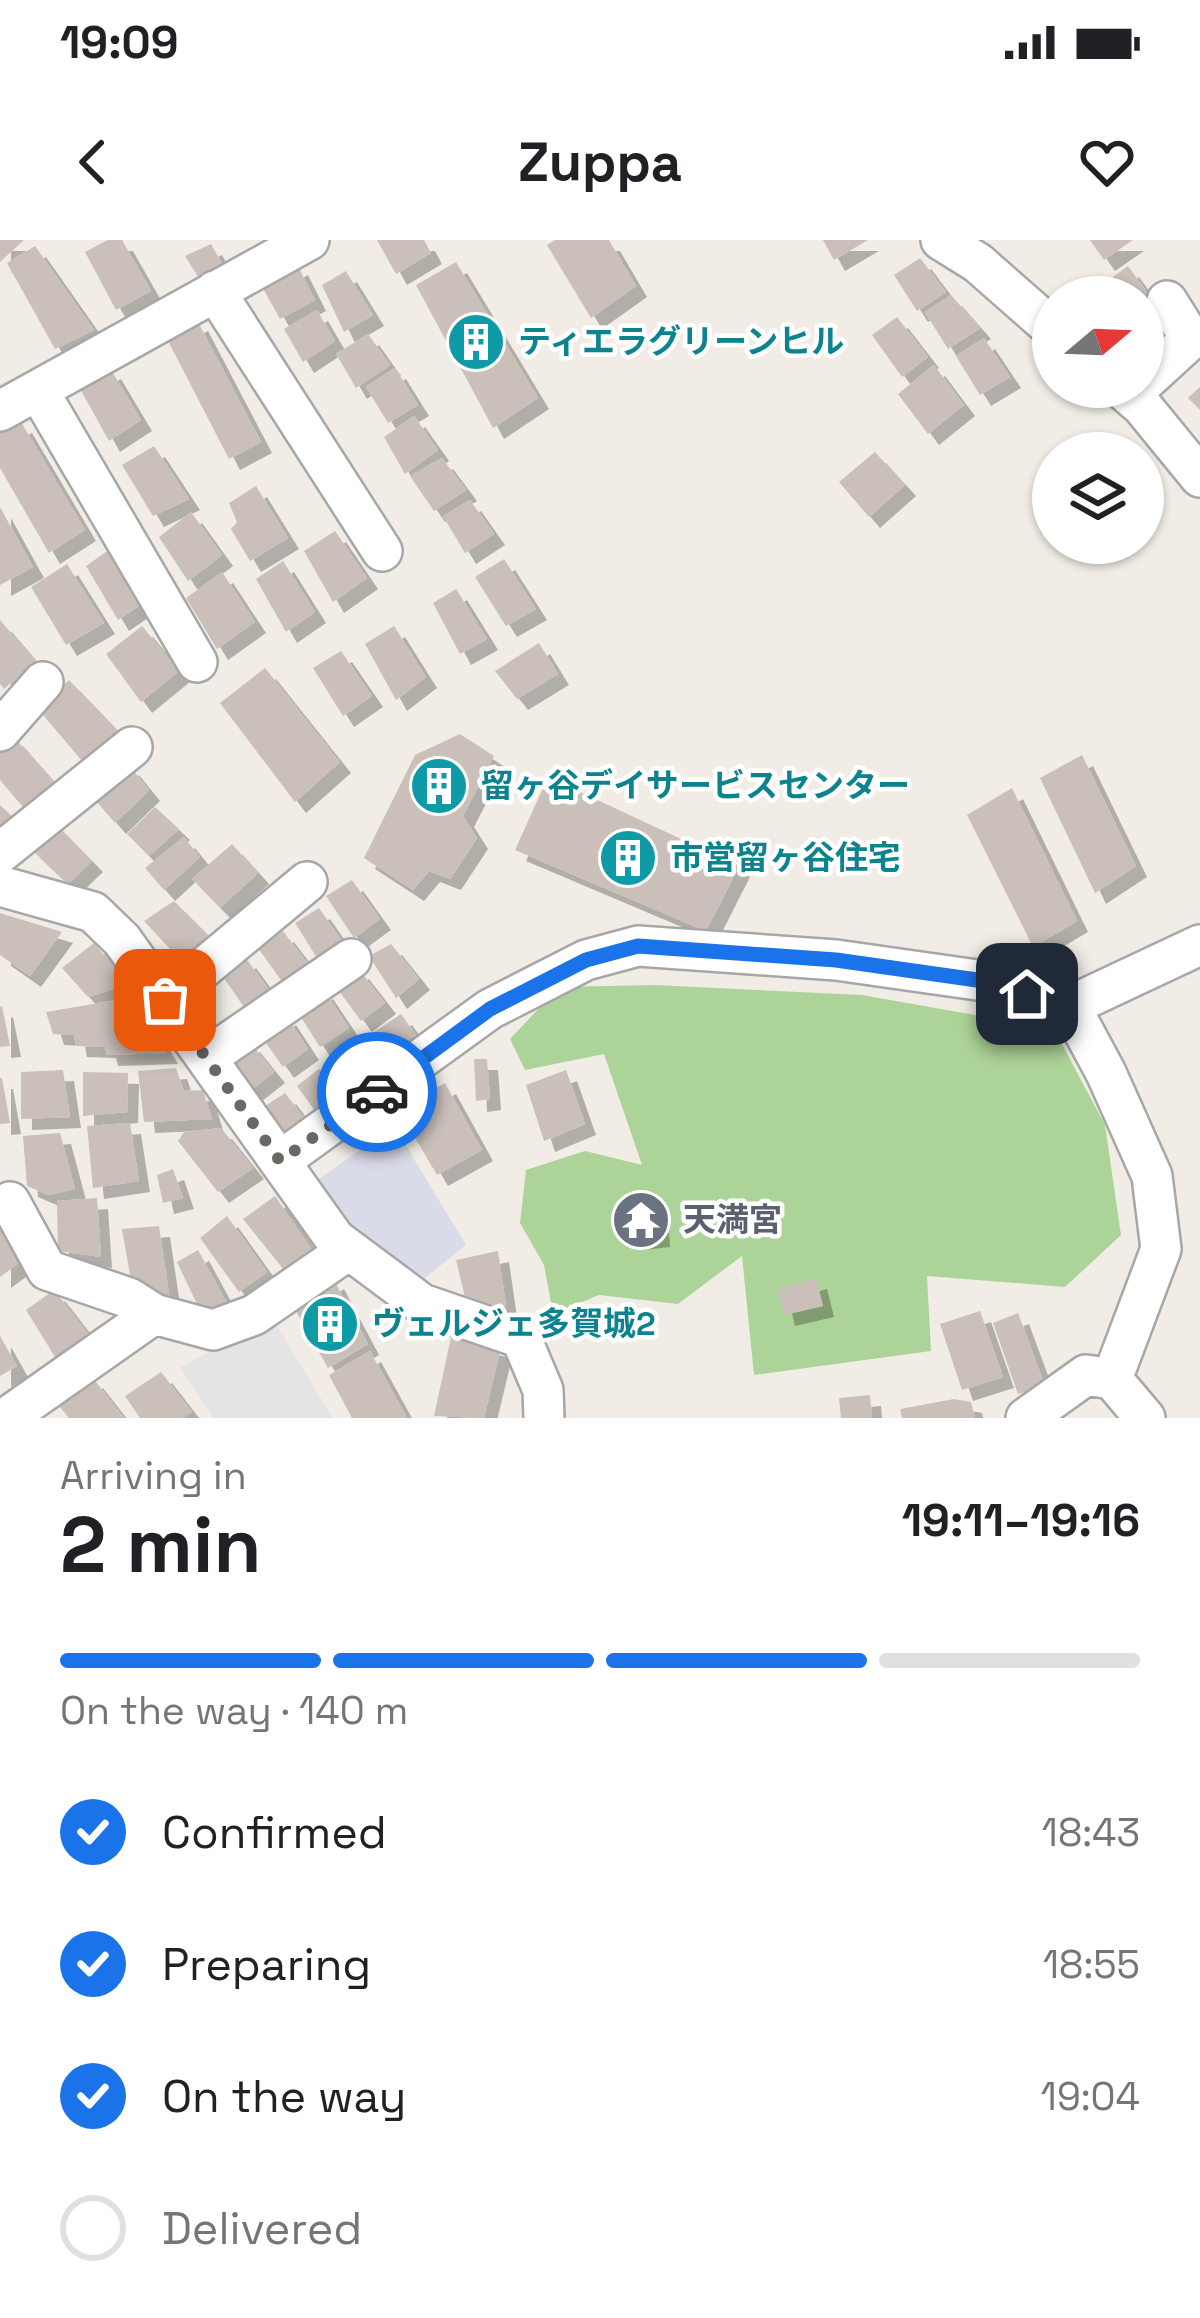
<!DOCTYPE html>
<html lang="en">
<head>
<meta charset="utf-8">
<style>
  body { margin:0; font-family:"Space Grotesk","Noto Sans JP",sans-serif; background:#f6f6f6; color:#202124; height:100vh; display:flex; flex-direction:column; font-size:45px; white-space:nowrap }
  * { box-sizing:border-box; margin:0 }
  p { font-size:39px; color:#757577 }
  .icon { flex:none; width:66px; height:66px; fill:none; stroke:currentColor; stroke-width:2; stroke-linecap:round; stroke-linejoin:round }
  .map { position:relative; height:1178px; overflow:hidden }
  .side { display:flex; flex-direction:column; background:#fff; flex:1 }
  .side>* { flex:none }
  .needle { width:78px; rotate:71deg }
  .fabs { position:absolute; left:1032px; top:36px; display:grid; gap:24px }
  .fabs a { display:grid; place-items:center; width:132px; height:132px; border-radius:50%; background:#fff; box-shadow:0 3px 9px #0004; font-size:60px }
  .pin { position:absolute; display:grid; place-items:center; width:102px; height:102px; color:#fff; margin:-51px; border-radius:24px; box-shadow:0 6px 18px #0006 }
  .courier { position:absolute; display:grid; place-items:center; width:120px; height:120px; margin:-60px; border:9px solid #1a73e8; border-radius:50%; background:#fff; color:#222; box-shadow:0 3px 15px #0007 }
  .overview em { font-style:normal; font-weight:700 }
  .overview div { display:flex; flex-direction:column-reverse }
  .overview { display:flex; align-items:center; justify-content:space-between; height:204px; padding:0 60px }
  h1 { font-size:78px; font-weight:700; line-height:90px }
  .bar { display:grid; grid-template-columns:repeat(4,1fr); gap:18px 12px; align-content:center; height:144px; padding:0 60px }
  .bar i { height:15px; border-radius:9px; background:#e0e0e0 }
  .bar .on { background:#1a73e8 }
  .bar p { grid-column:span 4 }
  ol { padding:0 60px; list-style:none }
  li { display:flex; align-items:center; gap:36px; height:132px }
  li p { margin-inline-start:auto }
  li .icon { padding:12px; border-radius:50%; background:#1a73e8; color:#fff; stroke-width:4 }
  li:last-child { color:#757577 }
  li i { width:66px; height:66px; border:6px solid #e0e0e0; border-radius:50% }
  .status { display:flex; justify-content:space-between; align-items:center; height:84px; padding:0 60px; background:#fff; direction:ltr }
  .status svg { height:33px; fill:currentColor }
  header { display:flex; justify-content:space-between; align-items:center; height:156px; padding:0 60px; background:#fff; font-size:54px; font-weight:700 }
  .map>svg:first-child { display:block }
</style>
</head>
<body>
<div class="status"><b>19:09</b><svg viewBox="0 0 49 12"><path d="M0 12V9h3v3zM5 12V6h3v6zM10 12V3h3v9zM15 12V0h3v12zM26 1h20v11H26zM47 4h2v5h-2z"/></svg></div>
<header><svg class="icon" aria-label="back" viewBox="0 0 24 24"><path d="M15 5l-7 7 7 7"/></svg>Zuppa<svg class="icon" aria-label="heart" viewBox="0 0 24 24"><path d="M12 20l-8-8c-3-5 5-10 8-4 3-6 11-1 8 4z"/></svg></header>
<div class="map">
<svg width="1200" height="1178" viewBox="0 0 1200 1178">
  <defs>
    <filter id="shadow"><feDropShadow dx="11" dy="11" stdDeviation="0" flood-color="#0004"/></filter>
  </defs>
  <rect width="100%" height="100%" fill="#f1ede6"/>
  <path fill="#add498" d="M654 745 862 755 1054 789 1105 885 1121 995 1065 1047 927 1036 931 1111 754 1135 742 1016 678 1064 599 1055 553 1074 544 1025 520 983 526 930 585 911 642 925 604 814 525 830 510 799 559 747Z"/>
  <path fill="#e4e4e4" d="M273 1080 333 1178H214L180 1127Z"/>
  <path fill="#dadbe8" d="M394 886 466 1005 411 1049 312 944Z"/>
  <path fill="#cabfb9" filter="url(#shadow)" d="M0 0H24L0 22Z
    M108 0H122L151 51 116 70 85 12Z
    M377 0H424L431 13 396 34Z
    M555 0H609L636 46 591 78 547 5Z
    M823 0H868L834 20Z
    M1090 0H1133L1104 20Z
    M211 4 226 31 202 43 185 16Z
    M35 6 94 90 55 109 7 23Z
    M920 18 946 52 917 71 894 35Z
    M456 22 538 158 493 188 416 45Z
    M297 24 315 60 280 79 261 45Z
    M1128 26 1154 62 1143 70V57H1108L1100 46Z
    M346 31 373 75 344 92 322 45Z
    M951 55 980 88 948 109 925 72Z
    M317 70 335 101 303 122 284 89Z
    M897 77 928 117 902 137 872 95Z
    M197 80 261 202 229 219 165 95Z
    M368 94 390 125 356 148 336 114Z
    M984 98 1010 137 980 155 956 116Z
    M934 125 964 165 928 194 898 154Z
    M110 128 141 180 109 201 78 145Z
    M395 128 418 165 388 183 366 147Z
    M1200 147V170L1188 158Z
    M414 176 438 210 405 234 384 197Z
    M21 182 85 290 49 313 0 228V193Z
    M154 206 189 259 153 276 122 225Z
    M875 212 905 245 869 277 839 242Z
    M442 218 466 250 434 271 410 236Z
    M256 246 288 298 250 321 231 289 237 282 229 263Z
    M470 260 494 294 465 313 443 276Z
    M0 267 33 327 0 345Z
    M191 272 222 315 188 341 159 297Z
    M335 291 367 338 333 362 304 311Z
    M113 307 146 361 118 380 86 326Z
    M504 319 536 369 506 386 475 337Z
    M283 321 315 372 286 392 256 339Z
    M67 324 104 383 66 405 31 347Z
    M222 332 255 382 217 409 186 358Z
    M456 349 487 399 460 414 433 363Z
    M0 380 36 422 4 449 0 444Z
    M142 386 179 431 141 462 106 414Z
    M394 386 426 437 396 460 365 404Z
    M539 403 558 434 517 459 495 431Z
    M341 411 372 456 343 476 313 428Z
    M265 428 340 522 295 562 220 463Z
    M69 440 120 493 83 522 37 468Z
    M460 494 494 516 463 576 477 598 450 639 429 631 413 650 364 618 415 515Z
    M12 495 57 546 28 573 0 540V507Z
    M1082 515 1136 626 1095 653 1040 538Z
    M128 524 149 550 115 583 90 554Z
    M548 537 739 626 706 691 515 610Z
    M1012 548 1077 681 1033 707 967 575Z
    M0 565 16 580 0 597Z
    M155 567 179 589 149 616 127 594Z
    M56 584 92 621 68 644 29 607Z
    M184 597 200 617 164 650 145 628Z
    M232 604 258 633 220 668 192 639Z
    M352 640 380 679 354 698 326 656Z
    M174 661 208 695 184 724 144 681Z
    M319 668 342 701 317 718 295 683Z
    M0 673 62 692 30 736 0 715Z
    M283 691 310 727 283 743 258 708Z
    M94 703 128 744 88 757 62 728Z
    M391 704 419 739 396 758 369 716Z
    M245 717 272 754 246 770 221 734Z
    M358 728 385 763 361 781 334 744Z
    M322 748 349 788 320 807 295 768Z
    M134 757 167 813 107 815 105 807 76 806 74 795 53 794 46 772Z
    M2 766 10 806 0 807V767Z
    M285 774 308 809 283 827 259 793Z
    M401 774 424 807 395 828 371 794Z
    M249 801 274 832 250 851 226 819Z
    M359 805 381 835 357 855 334 821Z
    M474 819H487L490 859 476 861Z
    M176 828 184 851 203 850 212 879 144 882 138 831Z
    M319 829 346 864 322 881 297 846Z
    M63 830 70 877 21 879V832Z
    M566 830 585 884 544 901 526 845Z
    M83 832 128 833 127 872 83 876Z
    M0 838H2L10 883 0 884Z
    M445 843 482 910 437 935 398 869Z
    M285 853 311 887 284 907 259 870Z
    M130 883 139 941 93 948 87 886Z
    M221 888 253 928 218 952 178 901 184 892Z
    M60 893 75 949 48 955 27 946 23 896Z
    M173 929 183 958 163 963 157 935Z
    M275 956 315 1014 288 1035 243 979Z
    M97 958 101 1017 58 1011 57 961Z
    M657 962 659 996 633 999 632 964Z
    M227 976 267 1032 239 1052 200 998Z
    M159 986 170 1060 133 1052 122 989Z
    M0 988 19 1023 0 1037Z
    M198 1010 228 1065 203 1077 177 1022Z
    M498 1011 506 1066 468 1070 456 1020Z
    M333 1038 368 1104 328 1128 292 1064Z
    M816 1038 823 1066 784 1075 778 1049Z
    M54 1050 93 1100 60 1125 26 1070Z
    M980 1071 1003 1137 962 1150 940 1084Z
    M1018 1073 1045 1146 1018 1154 993 1083Z
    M0 1096 17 1126 0 1136Z
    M451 1097 501 1107 484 1178 434 1176Z
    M370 1111 407 1178H352L329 1135Z
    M161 1132 192 1172 182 1178H140L125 1156Z
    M92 1137 124 1178H69L60 1167Z
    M870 1155 872 1178H841L839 1158Z
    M954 1159 971 1162 975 1178H902L900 1169Z"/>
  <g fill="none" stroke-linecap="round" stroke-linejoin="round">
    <defs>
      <path id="minor" d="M941 0 978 23 1053 89
        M215 51 382 311
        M1143 143 1191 99 1167 61
        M1120 147 1142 166 1200 237
        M38 150 197 422
        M0 171 309 0
        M0 491 43 442
        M0 613 132 507
        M0 646 93 672 122 700 335 999 422 1064 521 1098 543 1150 544 1178
        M165 760 307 642
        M1070 766 1200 705
        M206 818 351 719
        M280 921 490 769 586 720 638 706 836 720 984 741 1070 766 1106 833 1152 936 1161 1009 1112 1139
        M10 962 47 1030 129 1058 154 1074 213 1090 254 1075 347 1011
        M6 1178 154 1074
        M1026 1178 1086 1135 1112 1139 1145 1178"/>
    </defs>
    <use href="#minor" stroke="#a7a7a7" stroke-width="44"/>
    <use href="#minor" stroke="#fff" stroke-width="39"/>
  </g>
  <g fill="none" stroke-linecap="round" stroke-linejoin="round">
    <path stroke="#696865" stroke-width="12" stroke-dasharray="0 21.6" d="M165 760 280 921 377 852"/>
    <path stroke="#1a73e8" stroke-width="15" d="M377 852 490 769 586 720 638 706 836 720 984 741 1027 754"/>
  </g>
  <defs>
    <symbol id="building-disc" viewBox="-11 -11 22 22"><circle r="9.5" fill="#0f9aa8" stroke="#fff"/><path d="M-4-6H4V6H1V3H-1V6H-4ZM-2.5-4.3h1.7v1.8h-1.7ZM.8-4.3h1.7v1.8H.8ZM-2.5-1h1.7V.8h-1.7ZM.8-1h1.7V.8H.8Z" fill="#fff"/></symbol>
    <symbol id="temple-disc" viewBox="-11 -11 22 22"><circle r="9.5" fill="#6b7280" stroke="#fff"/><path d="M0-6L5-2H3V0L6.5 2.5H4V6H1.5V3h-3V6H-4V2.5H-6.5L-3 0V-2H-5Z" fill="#fff"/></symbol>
  </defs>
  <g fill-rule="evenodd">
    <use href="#building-disc" x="443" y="69" width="66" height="66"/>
    <use href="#building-disc" x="406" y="513" width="66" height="66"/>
    <use href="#building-disc" x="595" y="585" width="66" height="66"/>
    <use href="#temple-disc" x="608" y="947" width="66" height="66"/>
    <use href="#building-disc" x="297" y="1051" width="66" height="66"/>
  </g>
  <g text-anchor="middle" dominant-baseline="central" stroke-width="9" stroke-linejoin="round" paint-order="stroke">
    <g font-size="33" font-weight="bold" fill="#0d838f" stroke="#fff" text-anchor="start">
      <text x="518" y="102">ティエラグリーンヒル</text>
      <text x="481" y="546">留ヶ谷デイサービスセンター</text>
      <text x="670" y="618">市営留ヶ谷住宅</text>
      <text x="372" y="1084">ヴェルジェ多賀城2</text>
    </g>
    <g font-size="33" font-weight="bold" fill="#5b616d" stroke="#fff" text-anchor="start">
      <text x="683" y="980">天満宮</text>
    </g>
  </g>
</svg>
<div class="fabs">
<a><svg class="needle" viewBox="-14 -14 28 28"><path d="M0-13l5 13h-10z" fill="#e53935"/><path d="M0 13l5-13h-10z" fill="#757577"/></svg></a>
<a><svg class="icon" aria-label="layers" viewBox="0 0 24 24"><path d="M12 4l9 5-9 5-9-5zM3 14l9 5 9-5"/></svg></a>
</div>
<div class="pin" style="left:165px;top:760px;background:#ea580c"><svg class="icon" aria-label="bag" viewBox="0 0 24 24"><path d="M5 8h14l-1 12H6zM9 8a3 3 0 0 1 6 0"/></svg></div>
<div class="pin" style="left:1027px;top:754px;background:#1f2937"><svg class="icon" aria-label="home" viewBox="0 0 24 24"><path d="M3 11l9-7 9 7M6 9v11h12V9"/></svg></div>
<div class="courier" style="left:377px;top:852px"><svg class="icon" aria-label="car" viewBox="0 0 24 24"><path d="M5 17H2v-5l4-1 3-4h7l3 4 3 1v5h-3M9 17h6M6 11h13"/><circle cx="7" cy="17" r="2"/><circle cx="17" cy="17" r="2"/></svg></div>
</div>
<section class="side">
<div class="overview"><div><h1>2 min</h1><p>Arriving in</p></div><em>19:11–19:16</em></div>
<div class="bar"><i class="on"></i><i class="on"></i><i class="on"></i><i></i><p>On the way · 140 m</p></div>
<ol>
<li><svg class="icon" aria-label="check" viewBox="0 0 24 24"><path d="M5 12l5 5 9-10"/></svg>Confirmed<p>18:43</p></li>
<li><svg class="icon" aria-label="check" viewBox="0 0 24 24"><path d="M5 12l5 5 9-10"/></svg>Preparing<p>18:55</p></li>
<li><svg class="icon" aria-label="check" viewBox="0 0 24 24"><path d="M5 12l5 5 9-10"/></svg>On the way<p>19:04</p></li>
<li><i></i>Delivered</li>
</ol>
</section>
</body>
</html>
